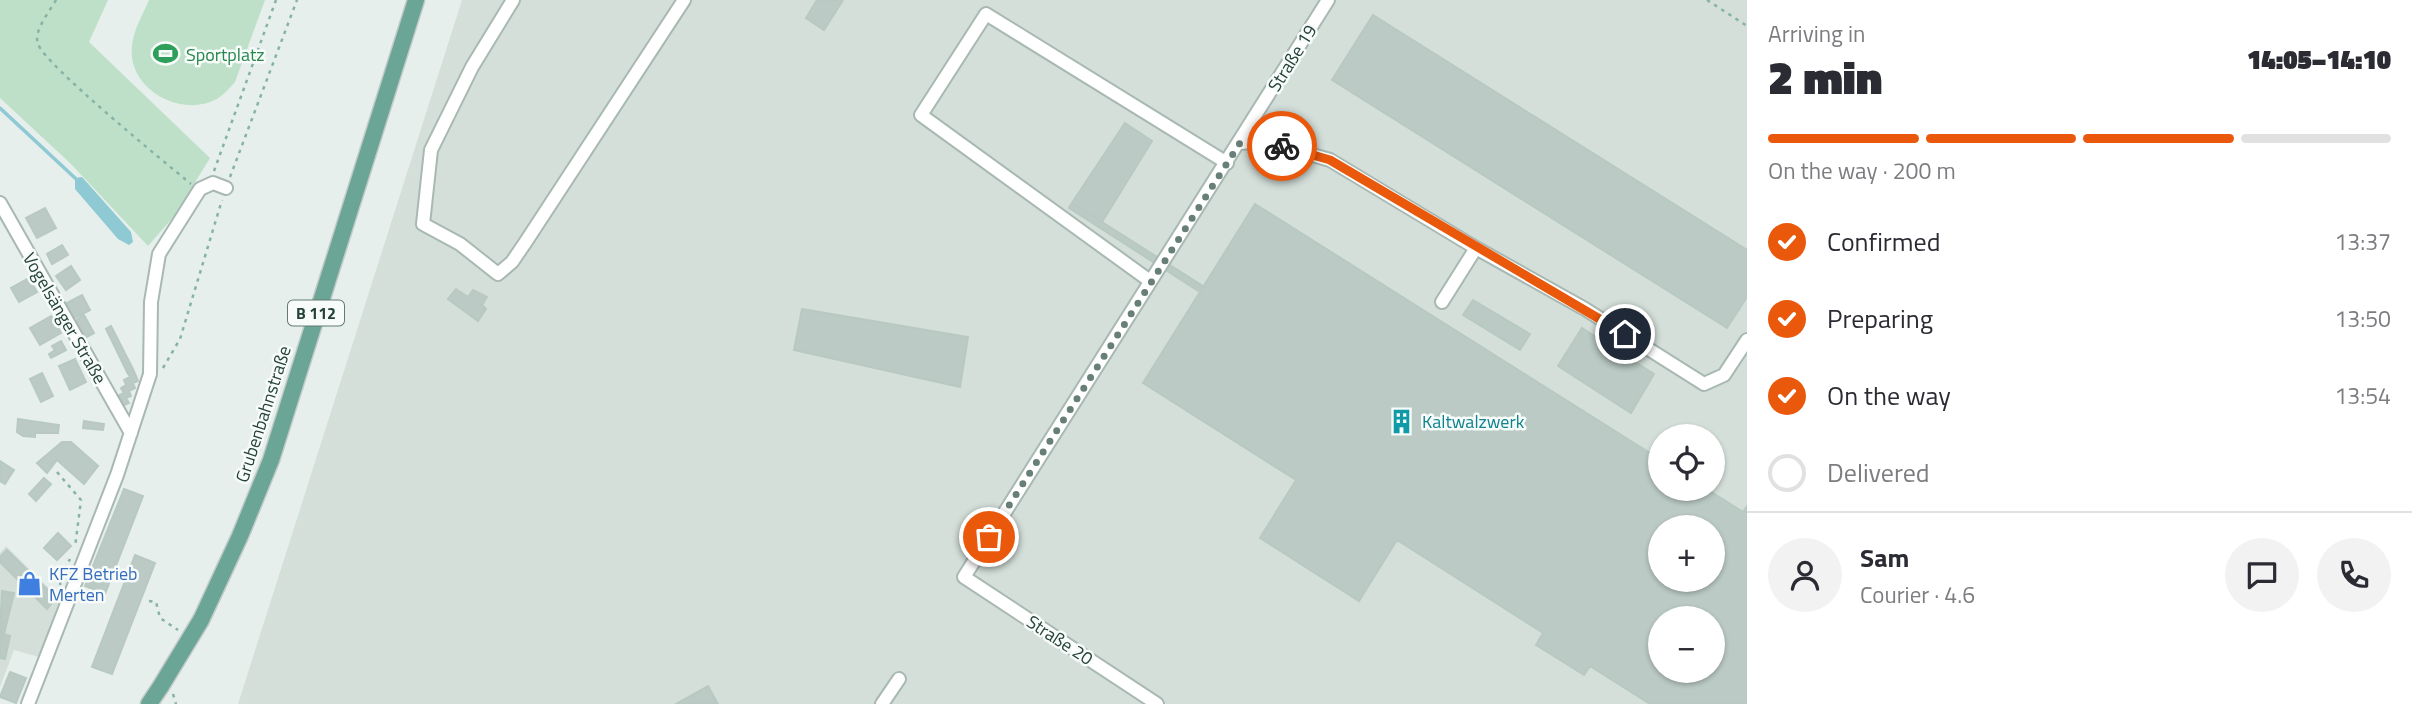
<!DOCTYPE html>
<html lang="en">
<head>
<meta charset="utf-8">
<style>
  body { margin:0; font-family:"Titillium Web",sans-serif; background:#f2f2f3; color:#2b2b33; height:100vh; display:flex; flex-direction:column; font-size:26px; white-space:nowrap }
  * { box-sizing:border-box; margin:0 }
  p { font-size:23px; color:#7c7c81 }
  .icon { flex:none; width:38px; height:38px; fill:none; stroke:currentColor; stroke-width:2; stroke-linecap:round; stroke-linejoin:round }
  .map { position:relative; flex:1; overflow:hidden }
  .details { display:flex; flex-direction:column; background:#fff; width:665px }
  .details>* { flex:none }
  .controls { position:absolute; left:1648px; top:424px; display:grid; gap:14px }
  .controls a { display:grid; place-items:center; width:77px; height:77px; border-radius:50%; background:#fff; box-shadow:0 2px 5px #0004; font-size:35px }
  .pin { position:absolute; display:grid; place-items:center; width:60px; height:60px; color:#fff; margin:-30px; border:4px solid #fff; border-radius:50%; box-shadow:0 2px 7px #0007 }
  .courier { position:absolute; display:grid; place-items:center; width:70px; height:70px; margin:-35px; border:5px solid #ea580c; border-radius:50%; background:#fff; color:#222; box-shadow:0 2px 9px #0007 }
  .summary em { font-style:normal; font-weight:800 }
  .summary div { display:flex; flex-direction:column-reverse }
  .summary { display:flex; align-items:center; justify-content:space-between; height:119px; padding:0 21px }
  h1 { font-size:46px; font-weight:800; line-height:52px }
  .bar { display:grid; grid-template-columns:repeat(4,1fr); gap:10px 7px; align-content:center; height:84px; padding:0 21px }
  .bar i { height:9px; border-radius:5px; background:#e1e1e2 }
  .bar .current { background:#ea580c }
  .bar p { grid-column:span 4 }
  .line { display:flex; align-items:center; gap:18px; padding:0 21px; border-top:2px solid #e1e1e2 }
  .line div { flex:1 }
  .round { display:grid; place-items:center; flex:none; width:74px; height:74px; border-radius:37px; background:#f2f2f3 }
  ol { padding:0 21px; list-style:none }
  li { display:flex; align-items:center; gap:21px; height:77px }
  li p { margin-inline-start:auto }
  li .icon { padding:7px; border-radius:50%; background:#ea580c; color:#fff; stroke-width:4 }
  li:last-child { color:#7c7c81 }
  li i { width:38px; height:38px; border:4px solid #e1e1e2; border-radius:50% }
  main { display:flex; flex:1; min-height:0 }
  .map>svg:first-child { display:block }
</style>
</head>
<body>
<main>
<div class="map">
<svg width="1747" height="704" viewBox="0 0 1747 704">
  <rect width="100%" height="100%" fill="#e6efeb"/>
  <path fill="#d4dfda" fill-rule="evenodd" d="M462 0H1747V704H238ZM1661 436H1713V488H1661ZM1661 527H1713V579H1661ZM1661 618H1713V670H1661Z
    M6 546 60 599 39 657 14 650 0 687V553Z"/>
  <path fill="#bfe0c8" d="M0 0H108L89 42 210 158 175 215 148 246 71 164 0 98Z
    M149 0H265L235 82C228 90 220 99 210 102 174 115 127 86 132 46 133 31 143 14 149 0Z"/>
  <path fill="#8ec9d4" d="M82 177 131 232 133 242 129 245 118 239 75 189V178Z"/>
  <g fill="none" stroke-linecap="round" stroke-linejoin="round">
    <path stroke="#8ec9d4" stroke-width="3.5" d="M0 108 75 178"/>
  </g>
  <path fill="#bbcac4" stroke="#b8c9c2" stroke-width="2" fill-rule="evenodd" d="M817 0H843L824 30 806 18Z
    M1373 15 1747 250V297L1727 328 1332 80Z
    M1125 123 1152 141 1102 222 1072 203Z
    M1072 203 1203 286 1200 292 1069 208Z
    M1255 204 1661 460V488H1705L1743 512 1747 506V704H1650L1590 666 1584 675 1536 645 1543 633 1397 540 1359 601 1260 538 1296 480 1143 383ZM1661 527H1713V579H1661ZM1661 618H1713V670H1661Z
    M45 208 56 228 37 238 26 218Z
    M62 245 68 255 52 264 47 254Z
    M71 266 80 280 66 290 56 276Z
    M29 278 37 292 19 302 11 288Z
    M456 289 468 297 473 290 487 297 482 305 486 309 478 321 448 299Z
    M82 295 90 310 73 319 65 304Z
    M1473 300 1530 334 1520 350 1463 315Z
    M802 309 968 337 960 387 794 350Z
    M84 315 94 333 85 338 75 321Z
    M51 316 61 333 40 345 30 328Z
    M111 326 133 369 127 372 106 329Z
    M1582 328 1654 374 1631 413 1558 366Z
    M61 341 66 350 51 358 49 354 55 350 52 346Z
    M75 359 86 382 70 390 59 366Z
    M133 369 138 381 133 383 135 388 129 391 131 396 126 398 129 403 118 408 113 398 124 393 121 388 126 385 124 380 130 377 127 372Z
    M42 373 53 396 41 402 30 379Z
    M18 419 59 425 58 433H35V437L23 436 17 432Z
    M84 421 104 424 103 430 83 428Z
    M62 442H71L98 466 84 484 57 460 47 473 37 463Z
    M0 461 14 470 5 484 0 481Z
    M44 478 51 484 36 501 29 494Z
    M124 489 143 496 105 594 85 586Z
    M58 533 71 546 57 560 44 548Z
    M7 550 56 598 47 609 0 562V557Z
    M135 555 155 563 112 674 92 667Z
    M2 591 14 593 4 634 0 633Z
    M0 633 10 636 5 659 0 658Z
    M10 672 26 678 16 703 0 697Z
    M708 686 718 704H676Z"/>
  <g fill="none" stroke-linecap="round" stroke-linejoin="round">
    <defs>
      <path id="minor" d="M513 0 472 67 431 150 423 224 460 244 498 274 512 262 525 243 684 0
        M1240 143 1264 141 1330 160 1476 248 1585 309 1704 384 1724 375 1747 340
        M0 203 131 433
        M1150 281 921 115 986 14 1227 163
        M1442 302 1476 248
        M28 704 117 475 150 374 151 302 159 254 200 189 213 183 226 188
        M882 704 899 679
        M1157 704 964 577 1328 0"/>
      <path id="major" d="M201 620 240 536 271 460 416 0
        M149 704 161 686"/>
    </defs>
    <use href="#minor" stroke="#a8b8b2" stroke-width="16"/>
    <use href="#major" stroke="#c2cac8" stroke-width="19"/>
    <path stroke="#86b3a5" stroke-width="2.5" stroke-dasharray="3.5 5" stroke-linecap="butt" d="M56 0C50 11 33 31 38 44 45 65 167 164 191 184
      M1707 0 1747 26
      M214 171 276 0
      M230 177 297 0
      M163 368 180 339 222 200
      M57 472 81 500 75 547
      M60 585 61 576 70 559
      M149 601 156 602 160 618 178 630
      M173 694 176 704"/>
    <use href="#minor" stroke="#fff" stroke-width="12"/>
    <use href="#major" stroke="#6aa596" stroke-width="16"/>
    <defs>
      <path id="major-bridge" d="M161 686 201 620"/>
    </defs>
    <use href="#major-bridge" stroke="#c2cac8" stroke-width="19" stroke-linecap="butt"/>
    <use href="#major-bridge" stroke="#6aa596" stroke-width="16"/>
  </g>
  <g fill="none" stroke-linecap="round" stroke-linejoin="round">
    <path stroke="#687f78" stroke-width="7" stroke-dasharray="0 12.6" d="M989 537 1240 143 1264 141 1282 146"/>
    <path stroke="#ea580c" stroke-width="9" d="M1282 146 1330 160 1625 334"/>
  </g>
  <defs>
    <symbol id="stadium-bare" viewBox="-9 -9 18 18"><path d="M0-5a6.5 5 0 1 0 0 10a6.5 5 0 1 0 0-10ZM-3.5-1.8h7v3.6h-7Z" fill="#2e9e5b" stroke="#f7fbf9" stroke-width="2.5" paint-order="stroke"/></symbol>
    <symbol id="building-bare" viewBox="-9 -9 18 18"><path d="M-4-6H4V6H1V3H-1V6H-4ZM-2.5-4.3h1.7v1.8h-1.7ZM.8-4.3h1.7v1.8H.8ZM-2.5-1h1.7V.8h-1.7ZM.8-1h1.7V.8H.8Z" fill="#0f9aa8" stroke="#f7fbf9" stroke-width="2.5" paint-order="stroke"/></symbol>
    <symbol id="shop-bare" viewBox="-9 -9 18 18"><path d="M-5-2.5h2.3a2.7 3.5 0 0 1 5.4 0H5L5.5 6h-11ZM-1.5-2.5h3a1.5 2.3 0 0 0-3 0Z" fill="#3f7fe0" stroke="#f7fbf9" stroke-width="2.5" paint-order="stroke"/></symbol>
  </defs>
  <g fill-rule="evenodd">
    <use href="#stadium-bare" x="148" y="36" width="35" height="35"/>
    <use href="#building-bare" x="1384" y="404" width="35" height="35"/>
    <use href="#shop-bare" x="12" y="566" width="35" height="35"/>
  </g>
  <g text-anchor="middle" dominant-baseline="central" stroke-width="5" stroke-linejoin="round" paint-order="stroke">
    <rect fill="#f7fbf9" stroke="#637a73" stroke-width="2" x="288" y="300.5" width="56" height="25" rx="5"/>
    <g font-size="16" font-weight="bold" fill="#24423a">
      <text x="316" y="313">B 112</text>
    </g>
    <g font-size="18" fill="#27864d" stroke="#f7fbf9" text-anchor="start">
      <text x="186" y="54">Sportplatz</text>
    </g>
    <g font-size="18" fill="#24423a" stroke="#f7fbf9">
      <text transform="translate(1292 58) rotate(-58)">Straße 19</text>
      <text transform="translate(65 318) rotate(60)">Vogelsänger Straße</text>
      <text transform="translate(263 414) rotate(-72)">Grubenbahnstraße</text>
      <text transform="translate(1060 640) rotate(33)">Straße 20</text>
    </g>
    <g font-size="18" fill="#0d838f" stroke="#f7fbf9" text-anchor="start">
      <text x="1422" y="421">Kaltwalzwerk</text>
    </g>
    <g font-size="18" fill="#366cbe" stroke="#f7fbf9" text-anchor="start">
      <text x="49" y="573">KFZ Betrieb<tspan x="49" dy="21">Merten</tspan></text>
    </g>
  </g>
</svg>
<div class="controls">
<a><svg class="icon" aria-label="locate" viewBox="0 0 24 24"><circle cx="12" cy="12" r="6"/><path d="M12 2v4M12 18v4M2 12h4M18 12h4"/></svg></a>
<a>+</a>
<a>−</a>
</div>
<div class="pin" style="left:989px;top:537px;background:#ea580c"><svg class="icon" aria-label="bag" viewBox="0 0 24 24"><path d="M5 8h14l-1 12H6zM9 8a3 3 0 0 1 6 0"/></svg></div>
<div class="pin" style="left:1625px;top:334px;background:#1f2937"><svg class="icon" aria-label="home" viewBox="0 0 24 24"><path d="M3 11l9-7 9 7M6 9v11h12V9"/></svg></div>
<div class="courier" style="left:1282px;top:146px"><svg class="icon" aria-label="bike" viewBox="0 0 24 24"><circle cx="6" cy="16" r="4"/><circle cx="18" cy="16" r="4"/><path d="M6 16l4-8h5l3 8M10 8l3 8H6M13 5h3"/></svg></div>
</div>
<section class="details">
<div class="summary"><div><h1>2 min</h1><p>Arriving in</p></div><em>14:05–14:10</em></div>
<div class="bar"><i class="current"></i><i class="current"></i><i class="current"></i><i></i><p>On the way · 200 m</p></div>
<ol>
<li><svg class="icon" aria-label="check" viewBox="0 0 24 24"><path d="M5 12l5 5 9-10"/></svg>Confirmed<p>13:37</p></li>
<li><svg class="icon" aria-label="check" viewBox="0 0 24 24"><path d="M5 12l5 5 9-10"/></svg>Preparing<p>13:50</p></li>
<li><svg class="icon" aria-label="check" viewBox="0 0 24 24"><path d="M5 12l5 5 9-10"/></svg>On the way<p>13:54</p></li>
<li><i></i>Delivered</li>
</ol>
<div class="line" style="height:126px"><a class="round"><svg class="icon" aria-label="person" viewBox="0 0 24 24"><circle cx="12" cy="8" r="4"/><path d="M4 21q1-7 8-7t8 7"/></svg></a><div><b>Sam</b><p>Courier · 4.6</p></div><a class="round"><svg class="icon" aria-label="chat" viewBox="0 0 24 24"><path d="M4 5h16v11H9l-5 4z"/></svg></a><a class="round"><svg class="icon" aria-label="phone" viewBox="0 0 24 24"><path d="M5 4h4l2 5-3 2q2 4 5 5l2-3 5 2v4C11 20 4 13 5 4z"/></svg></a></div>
</section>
</main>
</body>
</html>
